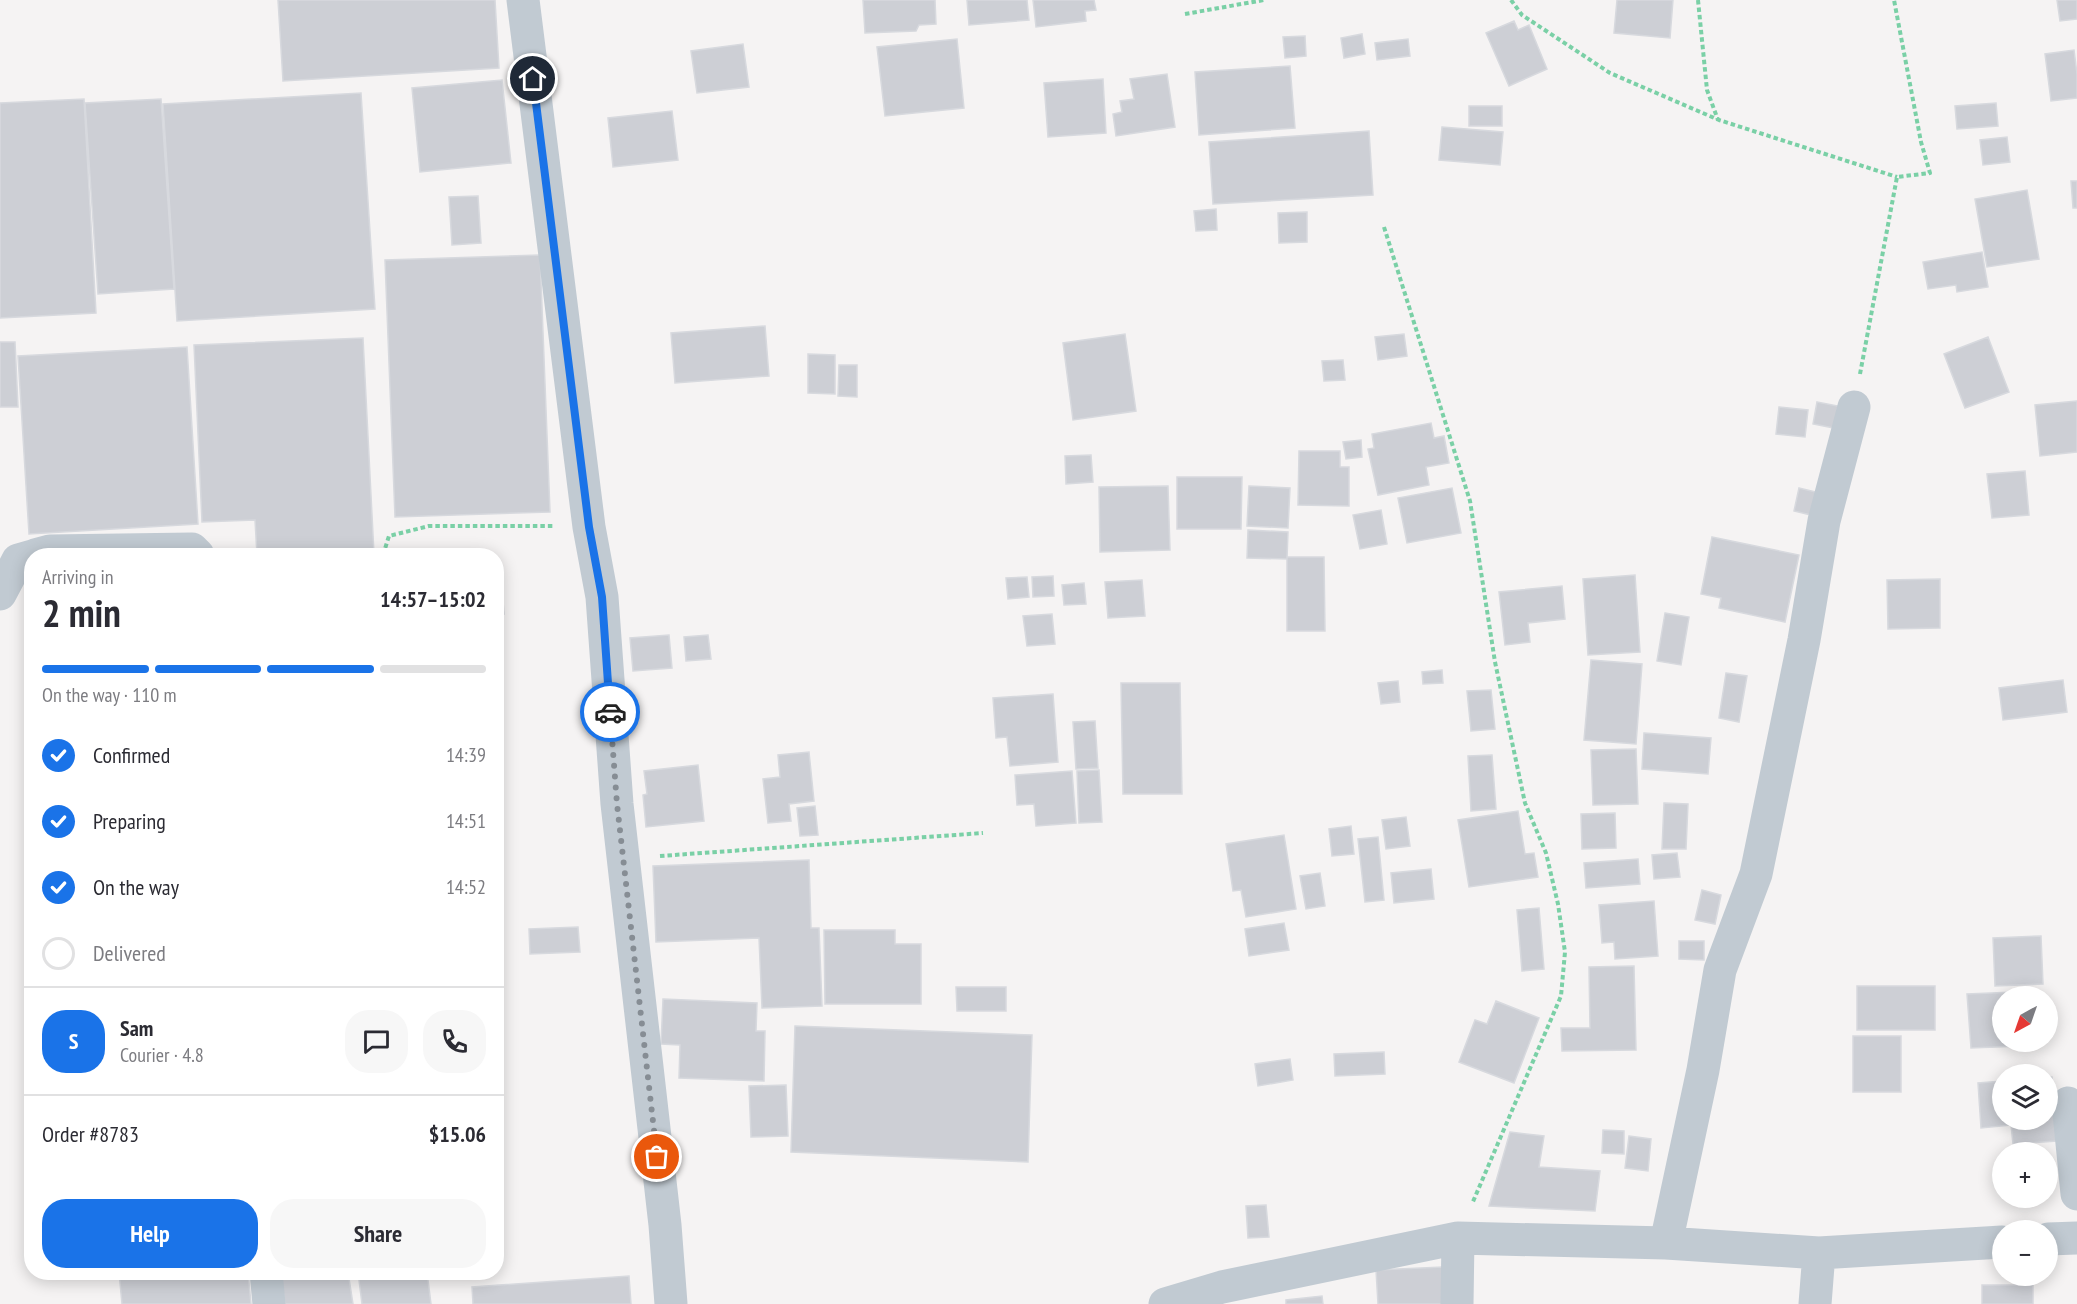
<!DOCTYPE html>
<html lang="en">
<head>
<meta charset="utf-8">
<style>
  body { margin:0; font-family:"PT Sans Narrow",sans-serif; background:#f7f7f7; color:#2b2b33; height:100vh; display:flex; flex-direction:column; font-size:22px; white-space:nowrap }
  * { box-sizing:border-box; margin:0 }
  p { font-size:20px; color:#7c7c81 }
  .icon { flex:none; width:33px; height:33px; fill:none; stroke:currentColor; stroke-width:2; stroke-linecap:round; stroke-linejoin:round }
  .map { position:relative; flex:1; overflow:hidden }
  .panel { position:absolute; left:24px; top:548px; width:480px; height:732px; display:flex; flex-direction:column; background:#fff; border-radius:24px; box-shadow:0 3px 15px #0003 }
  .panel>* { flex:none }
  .needle { width:39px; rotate:220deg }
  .controls { position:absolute; left:1992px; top:986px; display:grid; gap:12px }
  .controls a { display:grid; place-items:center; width:66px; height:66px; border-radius:50%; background:#fff; box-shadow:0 3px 15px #0003; font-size:30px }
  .pin { position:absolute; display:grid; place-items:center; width:51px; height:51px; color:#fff; margin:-26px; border:3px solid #fff; border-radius:50%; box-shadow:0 2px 6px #0007 }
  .courier { position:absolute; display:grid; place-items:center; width:60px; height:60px; margin:-30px; border:4px solid #1a73e8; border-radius:50%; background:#fff; color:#222; box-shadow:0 2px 8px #0007 }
  .overview em { font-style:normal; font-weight:600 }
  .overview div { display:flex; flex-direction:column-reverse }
  .overview { display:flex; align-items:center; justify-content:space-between; height:102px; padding:0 18px }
  h1 { font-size:39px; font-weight:600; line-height:45px }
  .bar { display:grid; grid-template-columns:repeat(4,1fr); gap:9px 6px; align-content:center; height:72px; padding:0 18px }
  .bar i { height:8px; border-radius:4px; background:#e1e1e2 }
  .bar .on { background:#1a73e8 }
  .bar p { grid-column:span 4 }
  .line { display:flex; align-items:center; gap:15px; padding:0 18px; border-top:2px solid #e1e1e2 }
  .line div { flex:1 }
  .round { display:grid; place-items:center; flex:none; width:63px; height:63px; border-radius:24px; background:#f7f7f7 }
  ol { padding:0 18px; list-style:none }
  li { display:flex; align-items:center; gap:18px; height:66px }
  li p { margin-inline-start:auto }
  li .icon { padding:6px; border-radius:50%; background:#1a73e8; color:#fff; stroke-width:4 }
  li:last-child { color:#7c7c81 }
  li i { width:33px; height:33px; border:3px solid #e1e1e2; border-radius:50% }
  .action { display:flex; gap:12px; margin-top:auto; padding:12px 18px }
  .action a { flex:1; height:69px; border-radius:24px; background:#1a73e8; color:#fff; font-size:24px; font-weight:600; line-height:69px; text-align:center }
  .action a+a { background:#f7f7f7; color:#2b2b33 }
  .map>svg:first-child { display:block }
</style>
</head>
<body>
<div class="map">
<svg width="2077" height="1304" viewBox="0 0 2077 1304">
  <rect width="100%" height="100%" fill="#f5f3f3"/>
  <path fill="#cdcfd5" stroke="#d7d9de" stroke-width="1.5" d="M278 0H495L499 68 283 81Z
    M863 0H935L936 24 919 25 916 31 865 33Z
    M967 0H1027L1029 20 969 25Z
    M1033 0H1094L1096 10 1085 11 1086 21 1036 27Z
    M1617 0H1673L1670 38 1614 33Z
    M2057 0H2077V19L2060 21Z
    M1514 21 1518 30 1529 25 1547 69 1509 86 1486 33Z
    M1362 34 1365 54 1344 58 1341 38Z
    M1305 36 1306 56 1285 58 1283 37Z
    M957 39 964 108 885 116 877 47Z
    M1408 39 1410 56 1377 60 1375 43Z
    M743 44 749 87 697 93 691 51Z
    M2074 50 2077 74V98L2051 101 2045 54Z
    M1290 66 1295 128 1199 135 1195 72Z
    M1167 74 1175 127 1116 136 1113 114 1122 112 1120 101 1134 99 1130 79Z
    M1103 79 1106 133 1048 137 1044 83Z
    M502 80 511 163 420 172 412 88Z
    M361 93 375 309 177 321 163 104Z
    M84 99 96 313 0 318V103Z
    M161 99 174 289 98 294 85 103Z
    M1996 103 1998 126 1957 129 1955 106Z
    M1469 106H1502V126H1469Z
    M672 111 678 160 613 167 608 118Z
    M1442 127 1503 132 1500 165 1439 160Z
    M1369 131 1373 195 1213 204 1209 142Z
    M2007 137 2010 162 1983 165 1980 140Z
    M2071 181H2077V208H2073Z
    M2027 190 2039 259 1987 267 1975 199Z
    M478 196 481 243 452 245 449 197Z
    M1216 209 1217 230 1196 231 1194 211Z
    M1307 212V242L1279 243 1278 213Z
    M1982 252 1988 287 1957 292 1956 285 1928 289 1923 262Z
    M540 255 550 512 395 517 385 260Z
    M765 326 769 376 675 383 671 333Z
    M1125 334 1136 411 1073 420 1063 343Z
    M1404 334 1407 356 1378 360 1375 337Z
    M1988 337 2009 392 1965 408 1944 354Z
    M363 338 374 554 257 555 255 520 202 522 194 345Z
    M0 342H15L18 407H0Z
    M187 347 198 524 29 534 18 356Z
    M808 354 835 355V394L808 393Z
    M1343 360 1345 380 1324 381 1322 361Z
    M839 365H857V397L838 396Z
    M2077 401V452L2040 456 2035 405Z
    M1817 402 1838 406 1834 428 1813 424Z
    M1779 407 1808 410 1805 437 1776 434Z
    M1431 423 1434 438 1444 436 1449 463 1426 467 1429 485 1378 495 1368 449 1374 448 1372 434Z
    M1361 440 1362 457 1346 459 1343 442Z
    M1299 451H1340V467H1349V506L1298 505Z
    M1091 455 1093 482 1066 484 1065 456Z
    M2025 471 2029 515 1992 518 1987 474Z
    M1177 477H1242L1241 529H1177Z
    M1168 486 1170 550 1100 552 1099 487Z
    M1249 486 1290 488 1288 528 1247 526Z
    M1452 488 1461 533 1407 543 1398 498Z
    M1799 488 1820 493 1815 516 1794 511Z
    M1381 510 1387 544 1360 549 1353 515Z
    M1248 530 1288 532 1287 559 1247 558Z
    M1712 537 1799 555 1785 622 1719 608 1721 598 1701 594Z
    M1287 557H1324L1325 631H1287Z
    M500 563 504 614 496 615V564Z
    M1635 575 1640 652 1588 655 1583 579Z
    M1053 576 1054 596 1033 597 1032 577Z
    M1027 577 1029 597 1008 599 1006 578Z
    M1940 579V628L1888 629 1887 580Z
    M1142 580 1145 616 1108 618 1105 582Z
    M1084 583 1086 604 1064 605 1062 585Z
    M1562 586 1565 619 1528 623 1530 642 1505 645 1499 592Z
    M1665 613 1689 617 1681 665 1657 661Z
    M1052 614 1055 644 1027 646 1023 616Z
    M669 635 672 668 633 671 630 638Z
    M708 635 711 659 686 661 684 637Z
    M1591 660 1642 664 1636 744 1584 740Z
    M1442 670 1443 683 1423 684 1422 672Z
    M1726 673 1747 676 1739 722 1719 718Z
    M2063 680 2067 712 2003 720 1999 688Z
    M1398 681 1400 702 1381 704 1378 683Z
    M1121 683H1180L1182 794H1123Z
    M1491 690 1495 729 1471 731 1467 691Z
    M1053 694 1058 762 1010 766 1007 737 996 738 993 698Z
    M1095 721 1098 768 1076 769 1073 722Z
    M1644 733 1711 738 1708 774 1642 769Z
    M1636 749 1638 804 1593 805 1591 750Z
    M809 752 814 801 789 804 791 821 768 823 763 779 780 777 778 755Z
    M1492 755 1496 809 1471 811 1468 756Z
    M698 765 704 821 646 827 643 795 647 794 644 771Z
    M1099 770 1102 822 1079 823 1077 771Z
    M1072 771 1076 823 1036 826 1034 804 1017 805 1015 775Z
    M1664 803 1688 804 1686 849H1662Z
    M815 806 818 835 800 836 797 808Z
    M1518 811 1525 854 1534 853 1538 877 1469 887 1458 820Z
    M1615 813 1616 848 1582 849 1581 814Z
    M1406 817 1410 846 1386 849 1382 820Z
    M1351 826 1354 854 1332 856 1329 829Z
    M1284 835 1296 909 1246 917 1241 890 1233 891 1226 844Z
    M1378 837 1384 900 1365 902 1358 839Z
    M1677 853 1680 877 1654 879 1652 855Z
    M1638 859 1640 884 1586 888 1584 863Z
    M809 860 811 928H819L822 1006 762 1008 759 938 656 942 653 866Z
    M1431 869 1434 899 1394 903 1391 873Z
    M1320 873 1325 906 1306 909 1300 876Z
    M1702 890 1721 895 1715 924 1695 920Z
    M496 896 502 949 496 950Z
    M1654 901 1658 956 1615 959 1614 942 1602 943 1599 905Z
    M1539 908 1544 969 1522 971 1517 910Z
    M1284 923 1289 950 1249 956 1245 929Z
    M578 927 580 952 530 954 529 929Z
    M824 930H895V944H921V1004H825Z
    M2041 936 2043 984 1995 986 1993 938Z
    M1679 941H1704V960L1679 959Z
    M1634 966 1636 1050 1562 1051 1561 1028H1590L1589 967Z
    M1857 986H1935V1030H1857Z
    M956 987H1006V1011H957Z
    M2039 991V996H2002V1041H2042L2043 1045 1971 1048 1967 994Z
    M663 999 757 1003 756 1031H765L764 1081 679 1078 680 1045 661 1044Z
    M1496 1001 1539 1018 1514 1083 1459 1062 1475 1020 1487 1024Z
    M795 1026 1032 1035 1028 1162 791 1152Z
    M1853 1036H1901V1092H1853Z
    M1384 1052 1385 1074 1335 1076 1334 1054Z
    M1290 1059 1293 1080 1258 1086 1255 1064Z
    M2048 1077H2052L2057 1141 2013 1144 2011 1125 1981 1128 1978 1083 2002 1081V1119H2048Z
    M786 1085 788 1136 751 1137 749 1086Z
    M1603 1130 1624 1131V1154L1602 1153Z
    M1510 1132 1544 1136 1539 1167 1600 1171 1595 1211 1489 1206Z
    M1629 1136 1651 1139 1648 1171 1625 1168Z
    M1266 1205 1269 1237 1248 1238 1246 1206Z
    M1443 1267 1445 1304H1378L1376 1270Z
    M119 1272H248L251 1304H122Z
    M324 1272H348L353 1304H285L281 1277Z
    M358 1272H427L431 1304H362Z
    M629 1276 631 1304H473L472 1287Z
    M1982 1285H2033V1304H1982Z
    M1322 1296 1323 1304H1286V1300Z"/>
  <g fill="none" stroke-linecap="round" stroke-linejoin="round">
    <path stroke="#7ad0a6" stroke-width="4" stroke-dasharray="4.5 3" stroke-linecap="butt" d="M1511 0 1522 15 1610 73 1719 120 1897 177
      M1698 0 1707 90 1718 120
      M1185 14 1264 0
      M1384 227 1470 501 1495 662 1525 803 1546 853 1558 904 1565 952 1561 996 1472 1204
      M1860 374 1897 177 1930 173 1921 142 1894 0
      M383 555 389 536 429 526H553
      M660 856 983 833"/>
    <path stroke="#c1cad2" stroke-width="33" d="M523 0 589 527 602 597 617 804 665 1225 671 1304
      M35 555 50 551 192 549 198 555
      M0 594 18 560 32 556
      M2068 1103 2077 1194
      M2048 1239 2077 1238
      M1666 1243 1703 1070 1720 970 1756 874 1804 640 1824 521 1854 407
      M266 1272 269 1304
      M1165 1304 1222 1287 1458 1238 1666 1243 1819 1253 2002 1242
      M1457 1304 1458 1238
      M1815 1304 1819 1253"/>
  </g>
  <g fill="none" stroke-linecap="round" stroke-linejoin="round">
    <path stroke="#868d94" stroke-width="6" stroke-dasharray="0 10.8" d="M610 712 617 804 657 1157"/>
    <path stroke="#1a73e8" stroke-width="8" d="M533 79 589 527 602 597 610 712"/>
  </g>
</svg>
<div class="controls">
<a><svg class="needle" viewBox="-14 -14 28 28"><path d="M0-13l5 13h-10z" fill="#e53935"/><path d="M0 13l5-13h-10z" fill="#7c7c81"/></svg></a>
<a><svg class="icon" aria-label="layers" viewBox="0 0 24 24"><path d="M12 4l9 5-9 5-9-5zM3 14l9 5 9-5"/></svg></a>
<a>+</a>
<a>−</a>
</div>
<div class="pin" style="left:657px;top:1157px;background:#ea580c"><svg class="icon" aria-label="bag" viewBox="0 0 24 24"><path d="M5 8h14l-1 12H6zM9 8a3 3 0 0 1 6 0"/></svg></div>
<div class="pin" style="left:533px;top:79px;background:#1f2937"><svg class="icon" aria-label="home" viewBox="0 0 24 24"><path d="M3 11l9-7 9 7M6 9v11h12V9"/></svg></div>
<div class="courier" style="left:610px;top:712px"><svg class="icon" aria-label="car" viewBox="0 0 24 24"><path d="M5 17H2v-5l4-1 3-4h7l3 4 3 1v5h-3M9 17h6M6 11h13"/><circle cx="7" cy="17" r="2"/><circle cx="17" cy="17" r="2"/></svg></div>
<section class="panel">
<div class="overview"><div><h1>2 min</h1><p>Arriving in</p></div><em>14:57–15:02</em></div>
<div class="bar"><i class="on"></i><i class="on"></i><i class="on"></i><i></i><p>On the way · 110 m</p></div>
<ol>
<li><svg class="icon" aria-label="check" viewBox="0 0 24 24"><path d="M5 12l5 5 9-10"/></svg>Confirmed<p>14:39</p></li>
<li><svg class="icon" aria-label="check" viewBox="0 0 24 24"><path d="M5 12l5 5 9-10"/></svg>Preparing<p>14:51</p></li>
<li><svg class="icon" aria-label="check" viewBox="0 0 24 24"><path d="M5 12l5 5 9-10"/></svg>On the way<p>14:52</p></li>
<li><i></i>Delivered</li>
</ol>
<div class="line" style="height:108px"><b class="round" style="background:#1a73e8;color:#fff">S</b><div><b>Sam</b><p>Courier · 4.8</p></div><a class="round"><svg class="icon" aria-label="chat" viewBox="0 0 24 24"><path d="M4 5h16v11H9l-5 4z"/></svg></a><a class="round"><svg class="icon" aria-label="phone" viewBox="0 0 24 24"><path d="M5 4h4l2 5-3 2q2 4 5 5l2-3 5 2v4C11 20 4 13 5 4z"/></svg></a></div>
<div class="line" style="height:78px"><div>Order #8783</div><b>$15.06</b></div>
<div class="action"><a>Help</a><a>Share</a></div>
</section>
</div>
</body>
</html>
